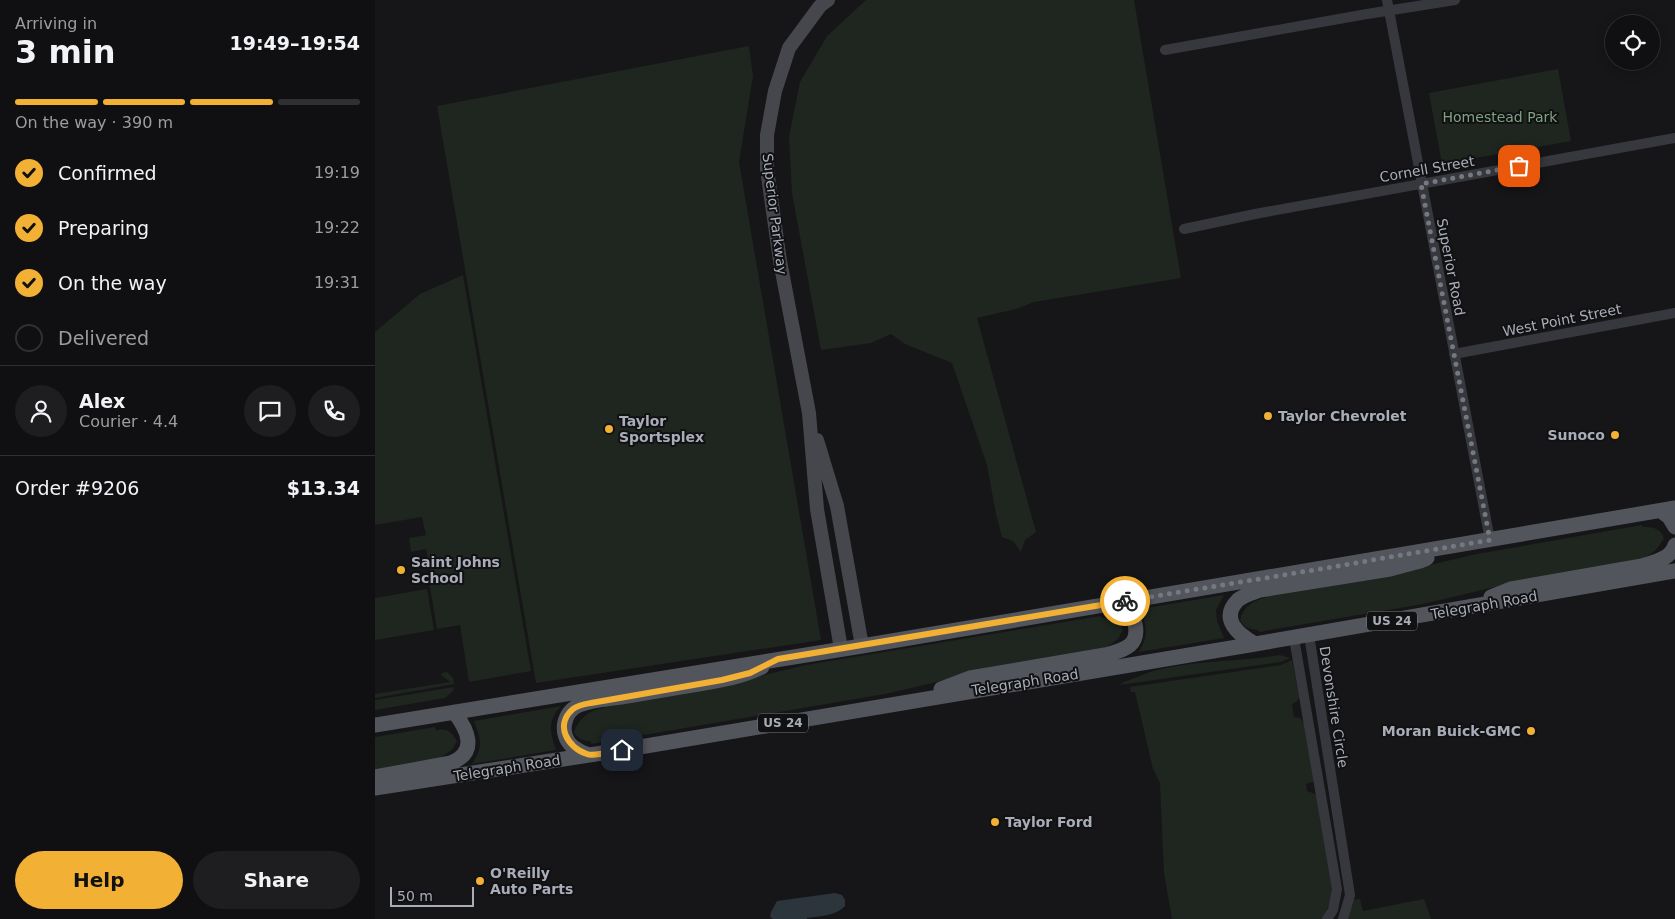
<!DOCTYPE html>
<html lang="en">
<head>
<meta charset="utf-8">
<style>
  body { margin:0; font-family:"DejaVu Sans",sans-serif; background:#1e1e20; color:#f1f3f6; height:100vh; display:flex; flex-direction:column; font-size:19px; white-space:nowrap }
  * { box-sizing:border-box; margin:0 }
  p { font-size:16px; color:#9c9d9f }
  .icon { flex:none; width:28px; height:28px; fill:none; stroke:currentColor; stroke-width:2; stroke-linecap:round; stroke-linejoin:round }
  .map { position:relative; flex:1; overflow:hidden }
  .side { display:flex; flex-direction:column; background:#101012; width:375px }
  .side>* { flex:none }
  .buttons { position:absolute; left:1230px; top:15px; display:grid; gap:10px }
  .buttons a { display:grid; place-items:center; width:55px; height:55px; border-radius:50%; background:#101012; box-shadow:0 2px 12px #0003,0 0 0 1px #303032; font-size:25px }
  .scale { position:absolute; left:15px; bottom:12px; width:84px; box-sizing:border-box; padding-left:5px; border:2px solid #a8adb8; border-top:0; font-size:14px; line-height:18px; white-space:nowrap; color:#a8adb8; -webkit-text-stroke:4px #111113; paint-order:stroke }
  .pin { position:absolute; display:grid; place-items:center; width:42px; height:42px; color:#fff; margin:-21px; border-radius:10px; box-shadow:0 2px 8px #0006 }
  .courier { position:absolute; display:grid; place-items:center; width:50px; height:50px; margin:-25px; border:4px solid #f2b134; border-radius:50%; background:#fff; color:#222; box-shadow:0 1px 6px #0007 }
  .headline em { font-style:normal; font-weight:700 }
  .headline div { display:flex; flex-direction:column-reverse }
  .headline { display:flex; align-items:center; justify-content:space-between; height:85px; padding:0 15px }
  h1 { font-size:32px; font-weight:700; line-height:38px }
  .bar { display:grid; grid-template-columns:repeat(4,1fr); gap:8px 5px; align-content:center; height:60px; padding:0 15px }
  .bar i { height:6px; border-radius:4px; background:#303032 }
  .bar .on { background:#f2b134 }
  .bar p { grid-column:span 4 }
  .line { display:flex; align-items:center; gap:12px; padding:0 15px; border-top:1px solid #303032 }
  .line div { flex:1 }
  .round { display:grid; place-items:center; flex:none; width:52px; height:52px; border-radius:26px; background:#1e1e20 }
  ol { padding:0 15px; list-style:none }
  li { display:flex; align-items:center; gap:15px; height:55px }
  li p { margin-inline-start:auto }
  li .icon { padding:5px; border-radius:50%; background:#f2b134; color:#111; stroke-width:4 }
  li:last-child { color:#9c9d9f }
  li i { width:28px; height:28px; border:2px solid #303032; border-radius:50% }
  .primary-button { display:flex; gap:10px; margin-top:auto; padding:10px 15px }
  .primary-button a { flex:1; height:58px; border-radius:30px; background:#f2b134; color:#111; font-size:20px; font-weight:700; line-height:58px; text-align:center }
  .primary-button a+a { background:#1e1e20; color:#f1f3f6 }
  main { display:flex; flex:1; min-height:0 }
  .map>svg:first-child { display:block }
</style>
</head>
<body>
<main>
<section class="side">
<div class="headline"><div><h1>3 min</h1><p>Arriving in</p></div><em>19:49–19:54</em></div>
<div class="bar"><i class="on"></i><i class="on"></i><i class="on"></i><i></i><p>On the way · 390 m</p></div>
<ol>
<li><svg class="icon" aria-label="check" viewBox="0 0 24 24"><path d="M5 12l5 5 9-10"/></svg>Confirmed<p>19:19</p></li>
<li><svg class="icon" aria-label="check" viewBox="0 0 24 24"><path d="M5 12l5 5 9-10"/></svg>Preparing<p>19:22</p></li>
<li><svg class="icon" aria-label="check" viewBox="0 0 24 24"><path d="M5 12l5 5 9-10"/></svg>On the way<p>19:31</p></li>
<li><i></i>Delivered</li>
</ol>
<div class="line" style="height:90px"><a class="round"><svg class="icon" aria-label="person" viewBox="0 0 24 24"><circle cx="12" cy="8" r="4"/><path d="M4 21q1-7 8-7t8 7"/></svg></a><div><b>Alex</b><p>Courier · 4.4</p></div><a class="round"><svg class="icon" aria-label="chat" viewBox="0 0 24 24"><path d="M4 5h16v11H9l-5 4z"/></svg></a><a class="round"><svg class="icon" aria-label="phone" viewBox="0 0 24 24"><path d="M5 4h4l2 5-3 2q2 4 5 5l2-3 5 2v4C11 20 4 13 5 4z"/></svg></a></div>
<div class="line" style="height:65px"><div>Order #9206</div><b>$13.34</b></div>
<div class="primary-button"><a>Help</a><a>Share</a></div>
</section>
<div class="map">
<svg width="1300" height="919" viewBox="0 0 1300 919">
  <rect width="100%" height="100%" fill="#161618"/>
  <path fill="#1e261f" d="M491 0H759L806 278 659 302 641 309 602 318 661 532 650 540 646 552 638 541 627 537 621 514 612 465 577 363 530 344 516 334 496 343 446 350 417 193 414 137 425 82 452 36Z
    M374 46 378 76 364 162 446 640 161 683 62 106Z
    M1183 69 1196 141 1067 164 1054 93Z
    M88 275 156 671 94 682 85 625 62 629 54 581 57 580 51 549 36 552 34 538 51 535 47 517 0 525V332L45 294Z
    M1267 525 1268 527C1278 527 1285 528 1289 538 1281 552 1276 556 1261 560L1137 583 1048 604 884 632 883 630C874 629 870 628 865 620 868 606 880 600 892 597V595L1011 575 1102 554Z
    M52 589 59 630 0 640V598Z
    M849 595 841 610 842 621 849 638 764 652C774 634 772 628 765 609Z
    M726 616V618C737 618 744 620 748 630L743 639 732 647 579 678 510 694 216 744V741C208 741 203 739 199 732 204 718 214 710 229 708V705L348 685 431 665Z
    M905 655 915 658 906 662 744 685 749 682C760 678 771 673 782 670 821 660 864 662 905 655Z
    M917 660 924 697 922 701 917 704 919 717 925 718 930 725 939 779 938 782 931 784 932 791 940 794 943 798 958 887 955 903 947 919H797L789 873 785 783 778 769 760 692H756L755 687 906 665Z
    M72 672 78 678 79 684 0 698V694L75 682 66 675 67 673Z
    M79 687 78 691 70 698 0 710V700Z
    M186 706C172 721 175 732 181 750L97 764C109 746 106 740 99 721Z
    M60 727 61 730C72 728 76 731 82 741L77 750 65 758 0 774V737Z
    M985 899 988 911 1049 899 1056 919H971L977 900Z"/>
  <path fill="#2c353c" d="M460 893 467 895 470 900V906C461 916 445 916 432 918V919H398L395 917 396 912 402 901Z"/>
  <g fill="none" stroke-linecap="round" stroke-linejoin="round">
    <path stroke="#37383d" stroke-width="10" d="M1012 0 1115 540
      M790 50 992 14 1080 0
      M809 229 880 214 1300 138
      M1079 354 1300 313
      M934 635 975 895 968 919
      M919 638 962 889 958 910 952 919"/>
    <path stroke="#45474d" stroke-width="14" d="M453 0 445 6 414 48 400 91 392 135V169L405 261 434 413 442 509 466 649
      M442 440 462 506 487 646"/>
    <path stroke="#53555c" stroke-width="15" d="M1286 511 1294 517 1300 527
      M1116 597 1136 589 1267 566C1279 562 1296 559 1300 545
      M880 644C864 635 844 619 863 600 869 595 877 593 885 590L1015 569 1045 561 1052 558
      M566 689 595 678 730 655C738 653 748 651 755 645 764 637 762 620 753 613 749 609 742 606 736 603
      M0 725 487 646 1300 508
      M214 755C208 753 202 750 197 746 184 734 188 712 204 705 217 700 232 699 246 697 269 693 293 689 317 685 341 681 365 678 387 667
      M0 777 76 763C103 752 93 730 79 712
      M0 788 247 750 880 644 1300 571"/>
  </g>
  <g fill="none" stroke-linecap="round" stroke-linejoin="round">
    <path stroke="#757880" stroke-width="5" stroke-dasharray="0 9" d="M750 601 951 568 1115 540 1046 184 1144 166"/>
    <path stroke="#f2b134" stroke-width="6" d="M247 750C238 751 219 757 212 754 193 748 179 725 198 709 203 705 210 704 216 703L347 680 375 673 403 659 750 601"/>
  </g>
  <g fill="#f2b134" stroke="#111113" stroke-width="2">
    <circle cx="893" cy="416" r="5"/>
    <circle cx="234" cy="429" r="5"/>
    <circle cx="1240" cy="435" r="5"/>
    <circle cx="26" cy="570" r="5"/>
    <circle cx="1156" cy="731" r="5"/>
    <circle cx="620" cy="822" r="5"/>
    <circle cx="105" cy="881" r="5"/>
  </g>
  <g text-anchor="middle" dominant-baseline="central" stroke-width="4" stroke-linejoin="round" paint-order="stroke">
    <g fill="#111113" stroke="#7b7e86" stroke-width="1">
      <rect x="992" y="611.5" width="50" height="19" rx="4"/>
      <rect x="383" y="713.5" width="50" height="19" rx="4"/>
    </g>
    <g font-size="12" font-weight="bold" fill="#a8adb8">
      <text x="1017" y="621">US 24</text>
      <text x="408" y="723">US 24</text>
    </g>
    <g font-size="14" fill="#7fa381" stroke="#111113">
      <text x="1125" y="117">Homestead Park</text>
    </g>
    <g font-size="14" fill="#a8adb8" stroke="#111113">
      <text transform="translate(1052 169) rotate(-10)">Cornell Street</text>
      <text transform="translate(400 214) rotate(83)">Superior Parkway</text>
      <text transform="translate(1076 267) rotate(79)">Superior Road</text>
      <text transform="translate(1187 320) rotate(-11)">West Point Street</text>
      <text transform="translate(1109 605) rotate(-10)">Telegraph Road</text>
      <text transform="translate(650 682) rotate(-9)">Telegraph Road</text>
      <text transform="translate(959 707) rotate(81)">Devonshire Circle</text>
      <text transform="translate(132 768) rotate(-9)">Telegraph Road</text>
    </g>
    <g font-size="14" font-weight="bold" fill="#a8adb8" stroke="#111113" text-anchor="start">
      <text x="903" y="416">Taylor Chevrolet</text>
      <text x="244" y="421">Taylor<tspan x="244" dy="16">Sportsplex</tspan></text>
      <text x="1230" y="435" text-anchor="end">Sunoco</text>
      <text x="36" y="562">Saint Johns<tspan x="36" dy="16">School</tspan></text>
      <text x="1146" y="731" text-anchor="end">Moran Buick-GMC</text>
      <text x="630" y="822">Taylor Ford</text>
      <text x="115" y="873">O'Reilly<tspan x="115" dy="16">Auto Parts</tspan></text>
    </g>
  </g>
</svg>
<div class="buttons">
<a><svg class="icon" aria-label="locate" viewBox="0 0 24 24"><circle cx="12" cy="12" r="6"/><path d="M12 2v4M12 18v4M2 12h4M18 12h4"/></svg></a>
</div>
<div class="scale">50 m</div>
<div class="pin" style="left:1144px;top:166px;background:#ea580c"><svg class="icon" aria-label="bag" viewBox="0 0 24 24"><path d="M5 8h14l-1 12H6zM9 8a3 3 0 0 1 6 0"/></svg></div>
<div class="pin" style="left:247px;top:750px;background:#1f2937"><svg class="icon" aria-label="home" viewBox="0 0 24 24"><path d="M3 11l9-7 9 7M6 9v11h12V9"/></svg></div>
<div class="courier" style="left:750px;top:601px"><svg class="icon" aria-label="bike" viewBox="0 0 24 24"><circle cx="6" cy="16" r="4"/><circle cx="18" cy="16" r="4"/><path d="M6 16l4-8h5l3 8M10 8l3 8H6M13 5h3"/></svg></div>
</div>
</main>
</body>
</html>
